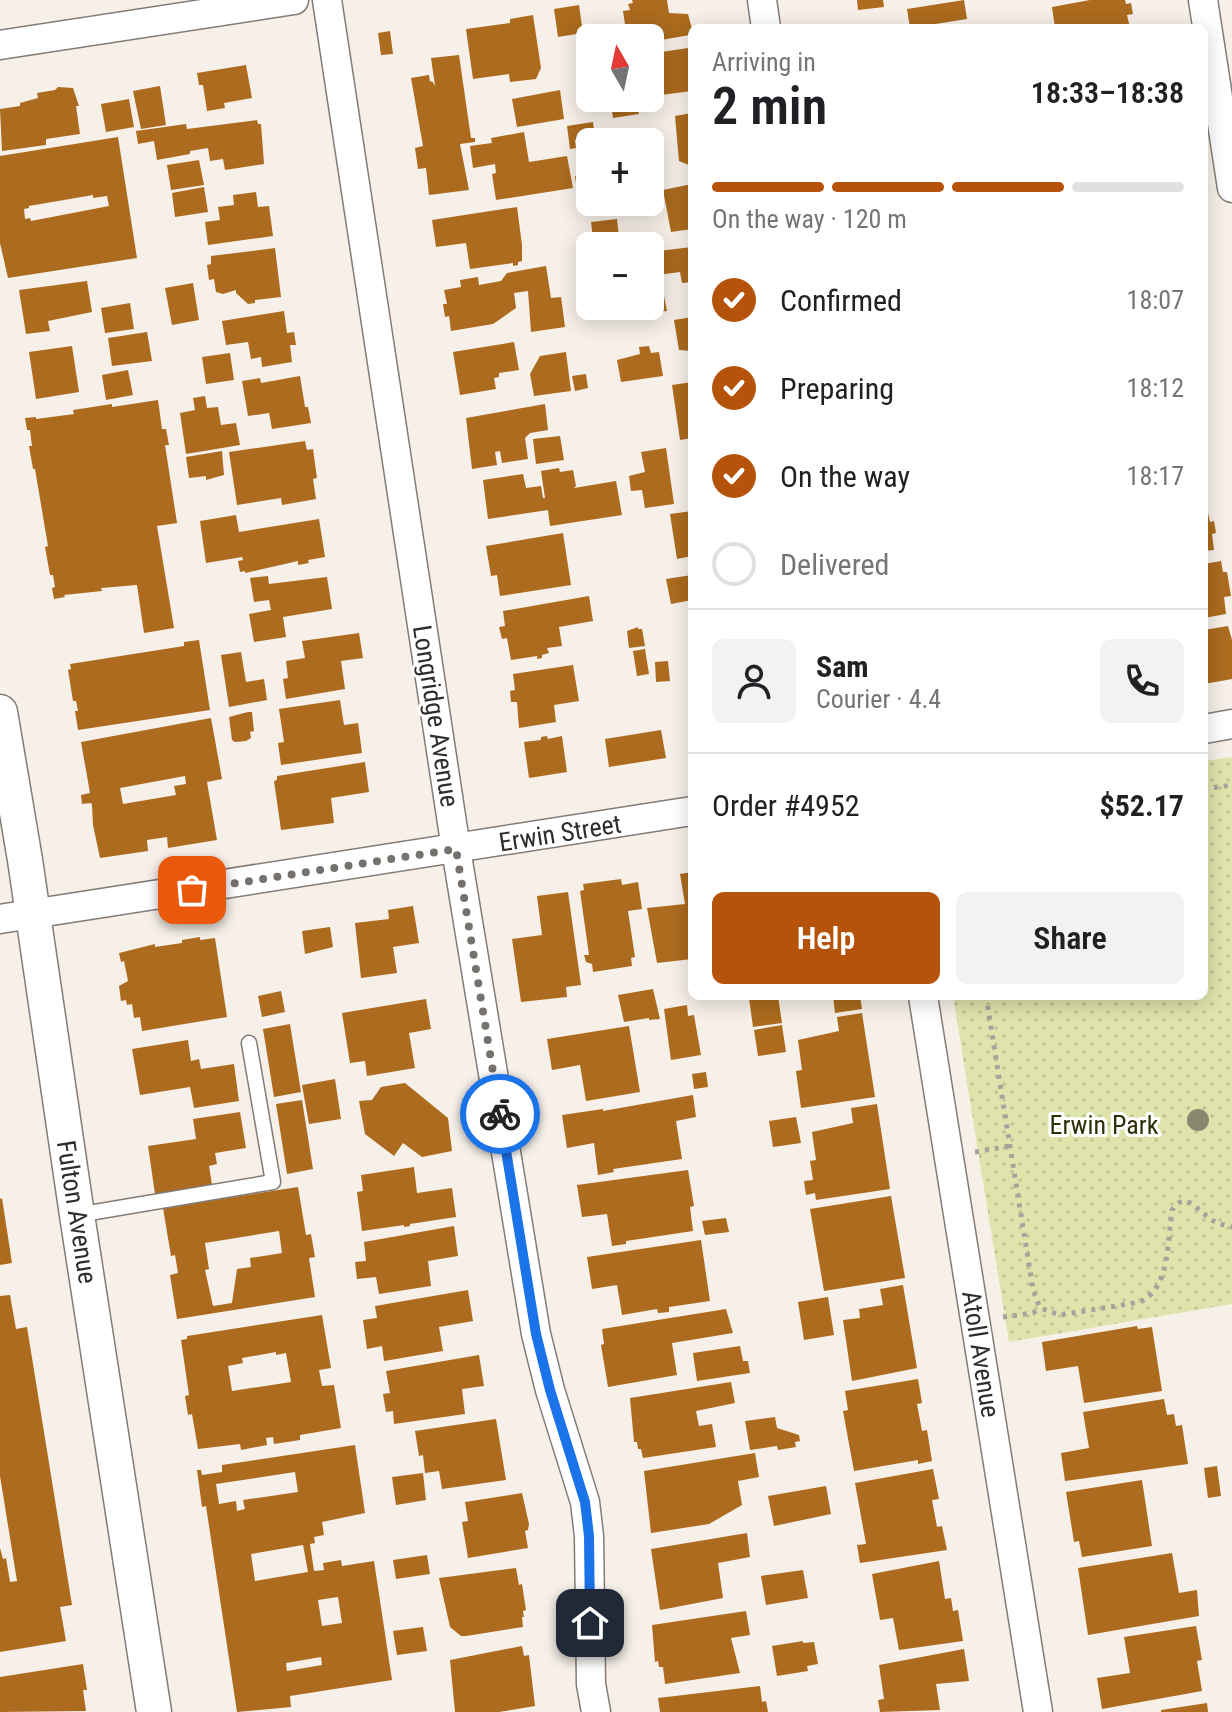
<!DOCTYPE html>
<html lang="en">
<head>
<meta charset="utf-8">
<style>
  body { margin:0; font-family:"Roboto Condensed",sans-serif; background:#f2f2f2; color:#202124; height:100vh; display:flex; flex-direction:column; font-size:30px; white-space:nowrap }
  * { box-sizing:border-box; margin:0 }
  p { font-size:26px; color:#757577 }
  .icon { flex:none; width:44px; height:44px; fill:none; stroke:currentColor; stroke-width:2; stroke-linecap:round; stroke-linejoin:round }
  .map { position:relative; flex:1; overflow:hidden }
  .drawer { position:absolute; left:688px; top:24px; width:520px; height:976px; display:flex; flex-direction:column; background:#fff; border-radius:12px; box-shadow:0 4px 20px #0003 }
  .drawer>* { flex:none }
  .needle { width:52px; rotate:351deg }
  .fabs { position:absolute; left:576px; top:24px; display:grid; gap:16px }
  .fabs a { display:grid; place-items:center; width:88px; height:88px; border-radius:12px; background:#fff; box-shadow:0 4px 20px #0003; font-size:40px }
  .pin { position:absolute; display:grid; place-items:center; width:68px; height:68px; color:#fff; margin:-34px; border-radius:16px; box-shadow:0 4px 12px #0006 }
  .courier { position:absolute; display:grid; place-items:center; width:80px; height:80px; margin:-40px; border:6px solid #1a73e8; border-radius:50%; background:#fff; color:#222; box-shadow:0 2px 10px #0007 }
  .overview em { font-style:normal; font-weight:600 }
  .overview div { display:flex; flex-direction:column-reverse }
  .overview { display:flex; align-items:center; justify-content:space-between; height:136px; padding:0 24px }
  h1 { font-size:52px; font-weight:600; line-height:60px }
  .bar { display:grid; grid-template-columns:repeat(4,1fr); gap:12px 8px; align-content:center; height:96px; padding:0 24px }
  .bar i { height:10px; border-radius:6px; background:#e0e0e0 }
  .bar .current { background:#b45309 }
  .bar p { grid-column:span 4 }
  .line { display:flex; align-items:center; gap:20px; padding:0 24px; border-top:2px solid #e0e0e0 }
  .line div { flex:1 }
  .round { display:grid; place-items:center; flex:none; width:84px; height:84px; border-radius:12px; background:#f2f2f2 }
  ol { padding:0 24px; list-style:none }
  li { display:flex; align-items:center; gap:24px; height:88px }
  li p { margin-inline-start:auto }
  li .icon { padding:8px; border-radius:50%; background:#b45309; color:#fff; stroke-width:4 }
  li:last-child { color:#757577 }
  li i { width:44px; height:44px; border:4px solid #e0e0e0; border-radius:50% }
  .cta { display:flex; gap:16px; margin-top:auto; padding:16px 24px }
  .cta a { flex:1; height:92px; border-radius:12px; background:#b45309; color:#fff; font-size:32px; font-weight:600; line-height:92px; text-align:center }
  .cta a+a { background:#f2f2f2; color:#202124 }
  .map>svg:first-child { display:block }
</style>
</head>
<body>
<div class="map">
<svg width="1232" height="1712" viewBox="0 0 1232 1712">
  <defs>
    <pattern id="park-dots" width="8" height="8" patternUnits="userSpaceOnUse" patternTransform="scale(2)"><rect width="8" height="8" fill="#dfe4ac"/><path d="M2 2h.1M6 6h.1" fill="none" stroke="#c0c494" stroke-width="1.8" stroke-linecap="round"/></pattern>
  </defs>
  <rect width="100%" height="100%" fill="#f7f0e9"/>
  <path fill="url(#park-dots)" d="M1232 757V1304L1009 1342 953 996H1204V761Z"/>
  <path fill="#ac6b1e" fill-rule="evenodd" d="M632 0H667L669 13 688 14 692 29 690 35 650 42V38H627L623 11 630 10 628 4 633 3Z
    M857 0H883L884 7 858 10Z
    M964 0 967 19 910 28 907 9Z
    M1125 0 1126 4 1131 3 1133 14 1127 15 1130 28H1055L1052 7 1090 0Z
    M579 5 583 33 558 37 554 9Z
    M533 15 541 68 536 79 510 82 509 74 473 79 466 29 510 23V19Z
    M390 31 393 54 381 55 378 33Z
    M688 48 689 53 692 52V91L661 95V92H657V87H660L655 53Z
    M459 55 471 138H475V142L460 144 469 190 429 195 426 168 418 169 415 148 423 146 411 78 429 75 430 82 432 81 435 86 431 58Z
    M246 65 252 98 224 103 225 108 207 111 203 85H199L197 73Z
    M160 86 166 125 141 129 133 91Z
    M58 87 73 88 79 106H76L80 134 46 139V145L2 151 0 109 20 106V103L38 98 37 93 55 90Z
    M560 90 564 119 517 127 512 99Z
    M610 98H637L639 114 613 118Z
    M129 99 134 127 106 132 101 104Z
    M692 113V165H689L679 161 675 116Z
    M257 120 258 124H261L264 164 225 170 223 159 210 161 208 148 190 151V154L157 160 154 141 138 144 136 131 186 124 187 129Z
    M593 122 595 137 575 140 576 148 570 149 567 126Z
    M524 132 529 162 567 156 573 188 496 200 492 174 496 173 495 164 473 168 470 146 492 143 491 138Z
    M118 137 137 258 8 278 0 243V156ZM93 195V198L107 196 109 206 31 221 30 218 25 219 24 209 29 208V206Z
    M199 160 204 185 171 190 167 165Z
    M590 173V189L577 191 575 176Z
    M692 184V229L671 232 663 190Z
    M204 187 208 212 175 217 172 193Z
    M256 192 258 207 269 206 273 236 208 245 205 222 220 220 218 207 234 205 233 195Z
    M517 207 522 245V261L518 262V265L513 266V263L470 269 466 243 436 247 432 220Z
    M617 219 620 246H594L591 222Z
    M692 247V282L682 283 680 272 650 276V252Z
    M275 248 281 297 255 300V303L248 304 236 293V290L223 294 216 292 214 279 209 280 207 265 211 264V256Z
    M546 266 551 298 561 297 565 327 531 332 528 291 514 293 516 308 493 324 451 331 449 316 445 317 443 304H447L444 290 461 287 460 280 478 277 479 285 501 281 507 273Z
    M87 281 92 312 48 321 50 331 26 334 19 290Z
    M193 283 199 320 172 325 165 288Z
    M662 286 667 311 614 317V314L607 315 606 306H650V288Z
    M130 303 134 329 105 333 101 308Z
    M284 311 287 333 294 332 296 345H290L292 362 262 367 261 357 251 359 248 342 226 345 222 321Z
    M692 317V351L679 350 674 320Z
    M147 332 152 361 112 366 108 338Z
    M514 342 519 370 499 373V377L494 378 496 389 460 395 453 352Z
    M72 346 79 392 36 399 29 352Z
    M649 346 651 353 659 352 663 376 621 382 617 360 640 354 639 347Z
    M566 352 571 391 534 396 530 374 540 356Z
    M230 353 234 380 206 384 202 357Z
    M128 370 133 395 106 400 102 375Z
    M586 374 588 388 575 391 572 376Z
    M300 376 305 407H308L311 423 272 429 269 413 248 416 242 381 260 378 261 383Z
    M692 382V438L680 440 672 385Z
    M205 396 207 408 218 407 221 425 236 423 240 445 186 454 180 413 195 410 193 398Z
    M158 400 162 429H166L169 445H165L177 523 157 526 174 628 144 633 137 585 101 588 102 591 64 595 65 597 54 599 52 588 55 587 53 575H50L45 547 48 546 35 469H33L29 446H32L30 430H27L25 418 36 417V419L74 414 73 410 112 404V407Z
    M545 404 548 430 530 433 525 438 528 459 502 463 500 451 495 452 497 465 472 469 466 418Z
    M560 436 564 460 536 464 533 439Z
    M305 441 307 450 313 449 317 478 313 479 316 499 282 505 281 498 237 505 229 452Z
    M666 448 674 504 645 508 642 490 631 491 629 476 645 472 641 452Z
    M222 451 224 475 206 480V476L189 478 186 457Z
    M559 468 560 472 573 470 576 486 574 488 616 481 622 515 550 526 548 510 488 519 483 480 523 474 526 488 541 486 543 498H545L541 471Z
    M1204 495 1210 522 1214 521 1216 533 1212 534 1214 550 1204 551Z
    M692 511V556L677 559 670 514Z
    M236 515 239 532 319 519 325 557 308 560 309 563 298 565V561L245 573V571L240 572 238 561 243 560 242 557 206 563 200 521Z
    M563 533 571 585 500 596 497 575 491 576 486 546Z
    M1221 561 1223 572H1227L1231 596 1224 597 1226 614 1204 618V564Z
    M692 575V600L671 604 666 579Z
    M268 576 269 584 327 577 332 609 283 617 286 637 254 642 249 614 271 610 269 600 254 602 250 578Z
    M589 596 593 621 559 627 562 646 547 648 549 653 542 655V658L537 659V656L511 660 507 638 502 639 499 627 505 626 503 611Z
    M1228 626 1232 640V679L1204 684V630Z
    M638 627V629H642L645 646 629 648 627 631Z
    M359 633 363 658 341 661 345 689 286 699 283 679 288 678 286 661 305 658 302 641Z
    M199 640 210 710 78 730 75 711H78L76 701H73L68 670 71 669 70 664 184 646V642Z
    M645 649 649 674 637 676 633 651Z
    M241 652 246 682 264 679 267 700 229 707 221 655Z
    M668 661 670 681 656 682 655 662Z
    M573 665 579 701 554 705 556 722 519 728 517 702H511L510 691 515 690 513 674Z
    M340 700 344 725 358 723 362 753 281 765 278 743 284 742 279 709Z
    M248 712H252L254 731 250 732 251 738 246 741 235 742 232 740 229 717Z
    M211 718 222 779 207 782 217 840 168 848 167 837 147 840 148 851 100 858 93 825 92 805 91 803 82 804 81 795 90 793 81 742ZM185 776 186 784 174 786 176 795 123 804 120 788Z
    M661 730 666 758 609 767 605 739Z
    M547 736 548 739 562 736 567 772 529 778 524 742 541 740V737Z
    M365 762 369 792 331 798 334 823 281 830 274 781 277 780V776Z
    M692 872V959L657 963 647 908 685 904 680 874Z
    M621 879 622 885 638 882 642 909 628 911 635 957 631 958 632 966 593 972 592 964 586 962 584 955H589L580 891 584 890 583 884Z
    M568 892 581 985 566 987 567 997 521 1002 512 939 542 935 537 896Z
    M413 906 419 943 393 947 397 973 361 978 355 923 389 919 388 910Z
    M330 927 333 947 305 954 302 931Z
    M200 937V940L215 938 227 1017 142 1031 140 1017 134 1018 132 1004 127 1005 126 1000 121 1001 119 986 128 981 124 961 121 962 119 953 155 944V947L182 943V940Z
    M653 989 660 1019 649 1020V1018L624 1022 618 995Z
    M281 991 285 1012 262 1017 258 996Z
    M778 996 782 1023 753 1027 749 998Z
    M833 996H860L862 1009 835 1013Z
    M426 999 431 1029 409 1033 415 1068 367 1076 365 1061 350 1063 342 1013Z
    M687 1005 688 1016 694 1015 701 1055 671 1060 664 1009Z
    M862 1013 875 1097 801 1108 796 1071 802 1070 798 1040 839 1031 837 1017Z
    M290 1024 301 1092 274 1097 263 1029Z
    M782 1025 786 1052 758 1056 754 1030Z
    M629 1026 640 1092 586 1101 580 1065 552 1070 547 1039Z
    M188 1040 191 1061 199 1059 201 1069 234 1064 239 1101 194 1108 190 1087 140 1095 132 1049Z
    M706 1072 708 1087 694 1089 692 1074Z
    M335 1079 341 1119 309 1124 302 1085Z
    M405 1083 448 1118 452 1151 422 1157 403 1143 394 1156 365 1134 359 1101 372 1100 381 1087Z
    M693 1095 696 1117 676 1121 682 1159 613 1169 614 1172 598 1175 594 1143 567 1148 562 1115 603 1109V1111Z
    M302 1100 313 1169 287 1174 276 1104Z
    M877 1104 890 1189 816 1200 815 1193 806 1195 804 1181 813 1180 810 1161 816 1160 812 1132 853 1123 851 1108Z
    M240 1112 246 1148 215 1153 217 1164 209 1166 212 1185 155 1194 148 1146 196 1139 193 1119Z
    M796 1117 801 1143 773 1147 769 1121Z
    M414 1167 417 1193 452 1188 456 1217 410 1224V1226L404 1227V1225L362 1231 357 1192 363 1191 361 1175Z
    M688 1170 694 1206 690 1207 693 1231 626 1241V1244L612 1246 607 1214 582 1217 577 1185Z
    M298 1187 306 1235 311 1234 315 1257 309 1258 315 1297 177 1319 170 1275 178 1273 175 1255 171 1256 163 1208ZM279 1231 282 1253 250 1258 251 1267 237 1269 232 1303 213 1306 205 1270 209 1269 205 1243Z
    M891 1196 905 1278 824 1291 810 1209Z
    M2 1198 12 1263 0 1265V1199Z
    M726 1218 729 1232 705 1235 702 1221Z
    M454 1226 458 1256 428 1261 431 1286 379 1294 376 1277 357 1279 355 1262 366 1261 364 1242Z
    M701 1240 710 1301 669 1307V1312L658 1313 657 1309 622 1315 617 1285 592 1289 587 1257Z
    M903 1285 917 1368 852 1381 843 1320 860 1318 859 1309 883 1305 880 1289Z
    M468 1290 473 1321 439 1327 443 1351 384 1361 382 1346 367 1349 363 1320 377 1318 375 1306Z
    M10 1295 16 1329 27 1327 72 1605 60 1607 66 1641 0 1652V1548L3 1559 6 1558 10 1582 17 1581 0 1476V1296Z
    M828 1297 834 1335 804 1340 798 1302Z
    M726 1309 733 1333 672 1343 677 1375 608 1387 601 1345 604 1344 602 1329Z
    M322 1315 331 1368 319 1370 322 1386 334 1385 341 1428 300 1435V1440L274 1444 273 1437 266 1438 267 1445 241 1450 240 1444 198 1449 192 1414 188 1415 185 1396 189 1395 181 1340 187 1339V1336ZM276 1352V1355L286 1353 291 1382 232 1391 228 1366 243 1363 242 1358Z
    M1137 1326 1138 1329 1152 1327 1162 1391 1084 1403 1078 1366 1046 1371 1042 1342Z
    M740 1346 743 1361H748L750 1373 697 1381 693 1353Z
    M479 1355 484 1386 462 1389 465 1414 394 1424 393 1411 386 1412 383 1394 390 1393 386 1371Z
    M918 1379 922 1403 917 1404 922 1431 927 1430 932 1461 918 1464V1460L854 1471 843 1411 848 1410 845 1391Z
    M731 1382 735 1403 696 1411 699 1426 712 1424 716 1447 643 1458 641 1449H638L637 1442H634L630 1398Z
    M1164 1399 1167 1415 1174 1414 1176 1426 1182 1425 1188 1464 1065 1481 1061 1453 1089 1448 1083 1412Z
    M775 1417 777 1428 799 1435 800 1441 795 1442 796 1447 778 1450 777 1446 750 1450 745 1421Z
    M496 1419 506 1480 442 1489 439 1471 425 1473 423 1455 419 1456 415 1431Z
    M355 1445 365 1513 322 1522 324 1535 314 1537 315 1543 310 1544 314 1571 324 1570 323 1563 341 1560 342 1566 374 1561 392 1680 290 1696 291 1707 237 1712 206 1506 202 1507 197 1470H201L202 1475 222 1472V1465ZM295 1472 298 1492 243 1500 245 1509 237 1511 236 1501 219 1504 216 1484ZM303 1545 308 1572 255 1581 251 1554ZM338 1597 342 1623 322 1626 318 1600ZM321 1657 322 1665 287 1671 286 1663Z
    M755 1453 759 1477 738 1481 742 1505 709 1524 651 1533 644 1471Z
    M1217 1466 1221 1496 1208 1498 1204 1468Z
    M933 1469 939 1499 932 1500 937 1527 942 1526 947 1550 860 1563 857 1545 866 1544 855 1483Z
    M423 1473 426 1500 396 1505 392 1477Z
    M1142 1480 1152 1546 1082 1557 1079 1541 1074 1542 1066 1492Z
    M826 1486 831 1514 774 1526 768 1496Z
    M522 1493 529 1524 528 1530 525 1531 528 1548 468 1558 462 1522 468 1521 465 1502Z
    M747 1533 750 1557 718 1563 723 1598 660 1610 651 1549Z
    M1172 1553 1179 1593 1197 1590 1199 1616 1088 1635 1078 1568Z
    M427 1555 430 1574 396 1579 393 1560Z
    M939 1561 945 1599 951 1598 953 1611 958 1610 963 1641 899 1650 893 1618 880 1620 872 1574Z
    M516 1568 519 1585 522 1584 526 1610 523 1611 524 1617H522L523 1627 466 1636H461L450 1627 439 1578Z
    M803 1570 808 1598 766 1605 761 1576Z
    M746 1611 750 1635 731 1638 740 1673 665 1684 663 1667H659L658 1661 655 1662 652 1625Z
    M1196 1626 1202 1660 1197 1661 1202 1691 1102 1709 1097 1678 1130 1673 1124 1637Z
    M423 1627 427 1651 397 1655 393 1631Z
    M803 1641V1643L814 1642 818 1664 807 1666 808 1671 777 1676 772 1646Z
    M522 1646 524 1656 529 1655 535 1706 499 1712H455L450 1660Z
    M964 1649 969 1681 936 1684 940 1710 880 1712 878 1700 884 1699 879 1665Z
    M83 1664 87 1690H83L86 1711 0 1712V1677Z
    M760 1686 762 1702 766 1701 768 1712H660L658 1698Z
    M1207 1703 1208 1712H1161V1710Z"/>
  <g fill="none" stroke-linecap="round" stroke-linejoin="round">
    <defs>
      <path id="service" d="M77 1215 273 1182 249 1043"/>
      <path id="minor" d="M327 0 456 849 536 1334 550 1390 585 1502 589 1536 591 1684 596 1712
        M762 0 766 28
        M1203 0 1232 188
        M0 45 294 0
        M1204 729 1232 724
        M0 919 692 811
        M923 996 1038 1712"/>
      <path id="tertiary" d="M0 712 25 860 77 1215 154 1712"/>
    </defs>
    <use href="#service" stroke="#837c76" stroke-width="17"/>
    <use href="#minor" stroke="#837c76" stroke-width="31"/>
    <use href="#tertiary" stroke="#837c76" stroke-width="37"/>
    <path stroke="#a8a29d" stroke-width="5" stroke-dasharray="4 6" stroke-linecap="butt" d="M1204 789 1232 785
      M986 996 1033 1290 1040 1308 1060 1315 1140 1302C1171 1287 1167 1241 1172 1210 1185 1191 1195 1208 1208 1217 1215 1223 1223 1225 1232 1227
      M975 1152 1010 1146
      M1003 1317 1033 1313 1040 1308"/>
    <use href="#service" stroke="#fff" stroke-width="14"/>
    <use href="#minor" stroke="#fff" stroke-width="28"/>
    <use href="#tertiary" stroke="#fff" stroke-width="34"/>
  </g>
  <circle fill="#88866c" cx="1198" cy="1120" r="11"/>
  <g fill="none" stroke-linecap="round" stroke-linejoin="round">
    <path stroke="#75716d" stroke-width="8" stroke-dasharray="0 14.4" d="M192 890 456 849 500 1114"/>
    <path stroke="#1a73e8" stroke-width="10" d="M500 1114 536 1334 550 1390 585 1502 589 1536 590 1623"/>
  </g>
  <g text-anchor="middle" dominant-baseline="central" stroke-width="6" stroke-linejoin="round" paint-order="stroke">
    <g font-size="26" fill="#2f2c2a" stroke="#fff">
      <text transform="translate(436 716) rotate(81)">Longridge Avenue</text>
      <text transform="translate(560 833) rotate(-9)">Erwin Street</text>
      <text transform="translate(77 1212) rotate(81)">Fulton Avenue</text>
      <text transform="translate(981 1354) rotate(81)">Atoll Avenue</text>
    </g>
    <g font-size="26" fill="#2e2f05" stroke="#fff">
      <text x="1104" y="1125">Erwin Park</text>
    </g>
  </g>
</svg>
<div class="fabs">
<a><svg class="needle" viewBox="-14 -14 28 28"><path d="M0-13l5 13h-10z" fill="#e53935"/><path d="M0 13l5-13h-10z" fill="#757577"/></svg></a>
<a>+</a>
<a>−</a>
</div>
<div class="pin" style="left:192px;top:890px;background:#ea580c"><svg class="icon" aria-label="bag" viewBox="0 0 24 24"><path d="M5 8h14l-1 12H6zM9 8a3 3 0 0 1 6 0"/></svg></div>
<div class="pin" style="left:590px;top:1623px;background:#1f2937"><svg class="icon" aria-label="home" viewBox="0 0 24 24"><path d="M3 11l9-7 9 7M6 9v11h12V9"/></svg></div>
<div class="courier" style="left:500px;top:1114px"><svg class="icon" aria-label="bike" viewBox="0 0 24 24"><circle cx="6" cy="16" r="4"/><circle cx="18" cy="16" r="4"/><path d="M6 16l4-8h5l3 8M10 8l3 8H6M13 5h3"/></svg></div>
<section class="drawer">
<div class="overview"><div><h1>2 min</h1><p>Arriving in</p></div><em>18:33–18:38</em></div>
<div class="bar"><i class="current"></i><i class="current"></i><i class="current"></i><i></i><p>On the way · 120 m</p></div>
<ol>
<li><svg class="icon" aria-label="check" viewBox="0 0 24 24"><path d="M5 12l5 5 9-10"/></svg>Confirmed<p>18:07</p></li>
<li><svg class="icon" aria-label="check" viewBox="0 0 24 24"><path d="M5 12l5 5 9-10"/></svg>Preparing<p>18:12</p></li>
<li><svg class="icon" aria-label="check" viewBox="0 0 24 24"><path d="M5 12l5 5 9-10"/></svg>On the way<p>18:17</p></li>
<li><i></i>Delivered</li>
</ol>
<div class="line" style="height:144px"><a class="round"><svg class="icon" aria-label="person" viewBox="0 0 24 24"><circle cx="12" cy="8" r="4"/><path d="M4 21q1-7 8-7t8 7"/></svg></a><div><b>Sam</b><p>Courier · 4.4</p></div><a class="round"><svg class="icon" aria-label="phone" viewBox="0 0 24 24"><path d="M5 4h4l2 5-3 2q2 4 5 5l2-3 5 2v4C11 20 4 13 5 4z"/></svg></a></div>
<div class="line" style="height:104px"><div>Order #4952</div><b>$52.17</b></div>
<div class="cta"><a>Help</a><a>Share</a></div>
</section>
</div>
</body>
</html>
